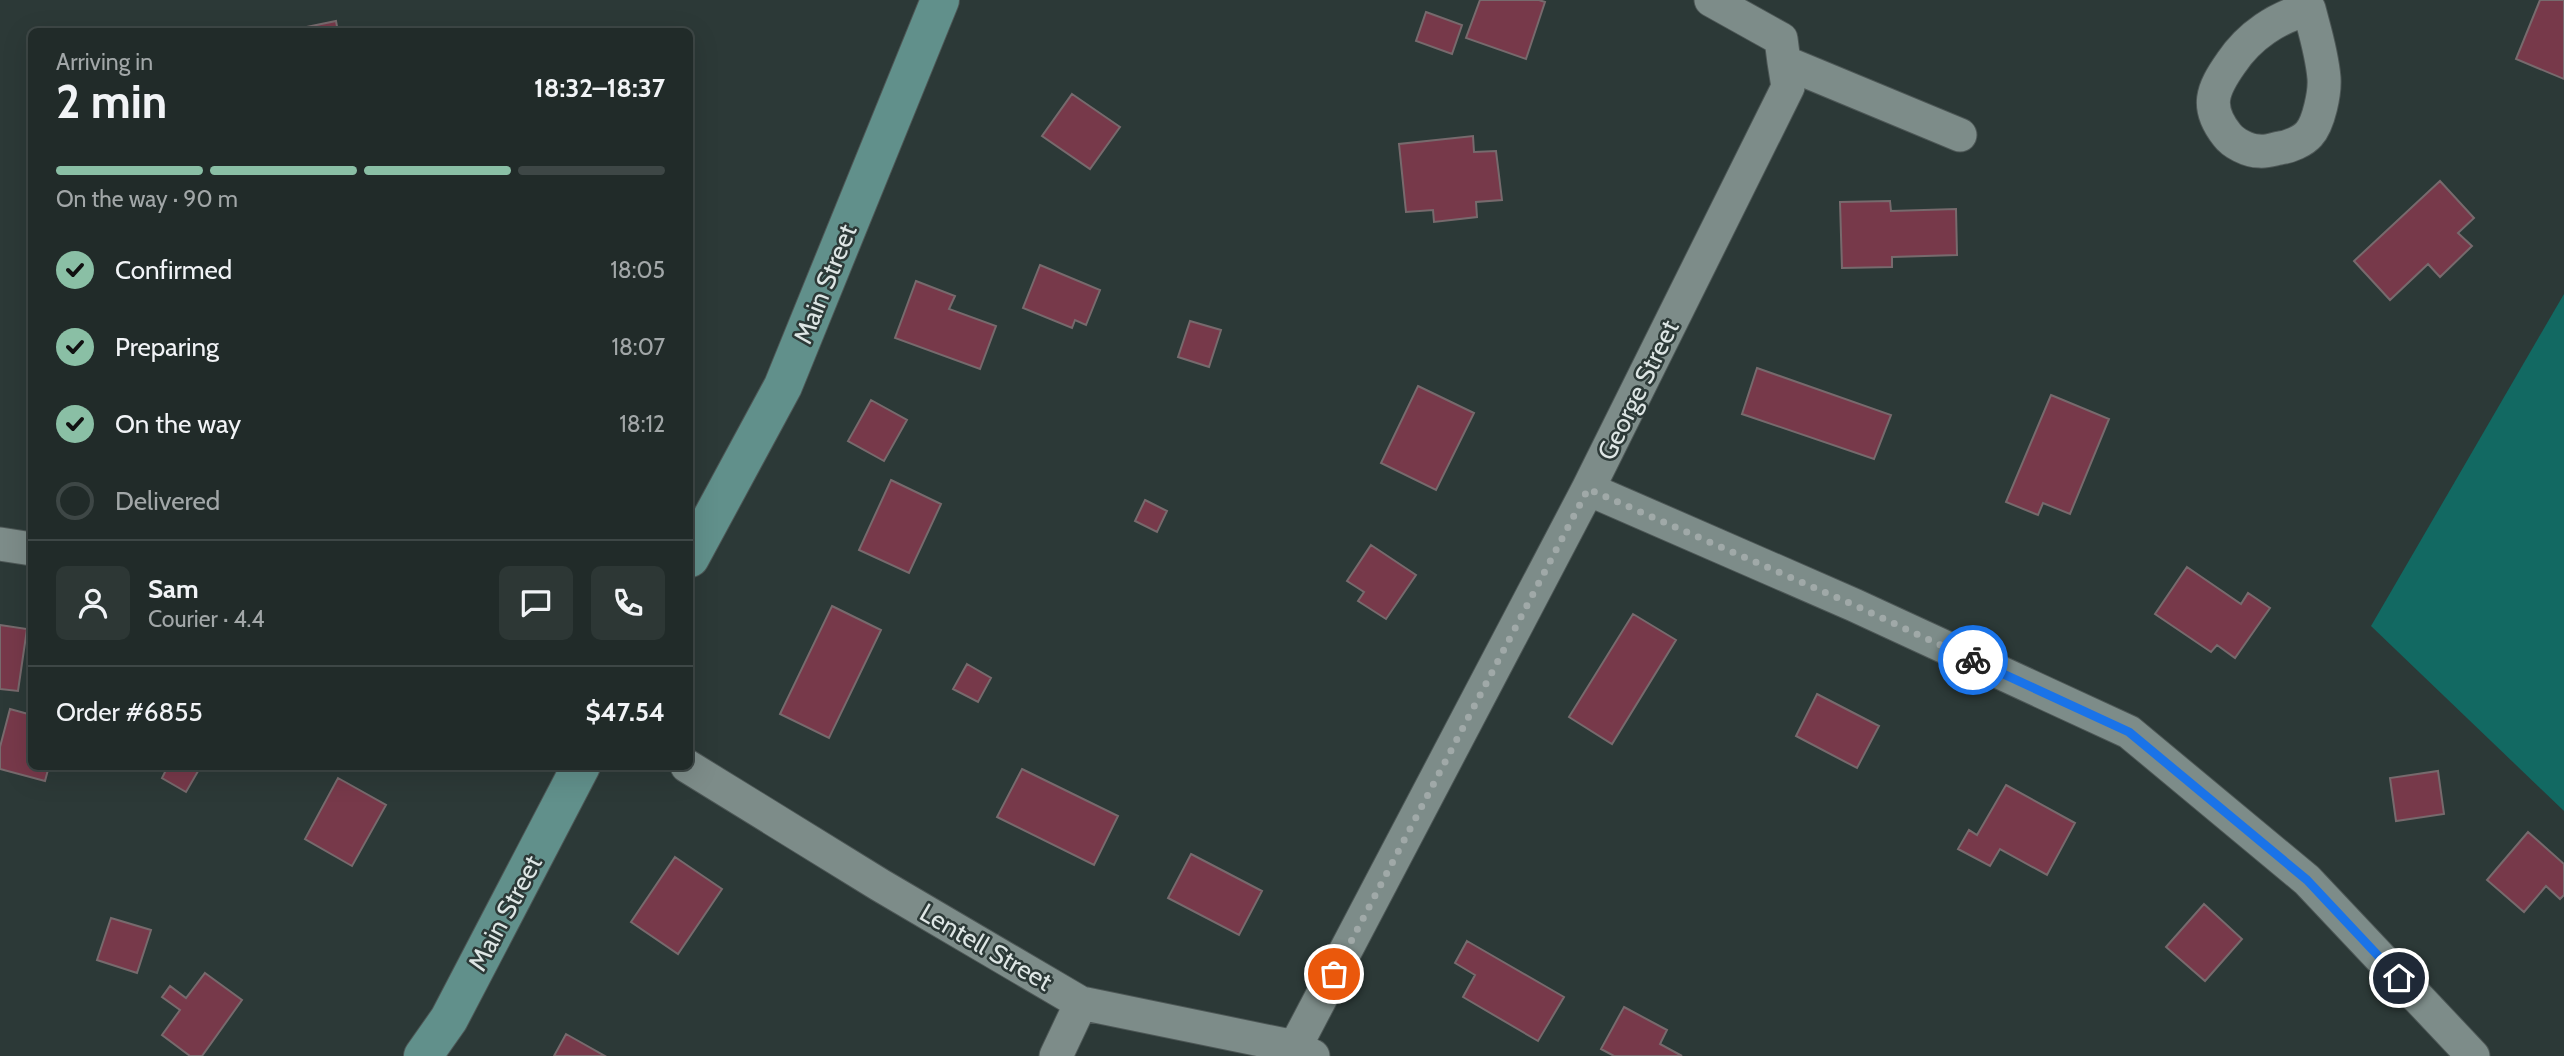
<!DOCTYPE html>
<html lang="en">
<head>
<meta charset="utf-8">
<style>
  body { margin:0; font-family:Cabin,sans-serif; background:#2d3735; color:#f1f3f6; height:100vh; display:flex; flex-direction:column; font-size:26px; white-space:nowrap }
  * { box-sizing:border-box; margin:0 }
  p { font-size:23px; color:#a2a7a8 }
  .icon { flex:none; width:38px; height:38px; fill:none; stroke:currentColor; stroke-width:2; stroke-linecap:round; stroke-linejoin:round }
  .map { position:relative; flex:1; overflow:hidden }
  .side { position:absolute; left:28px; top:28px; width:665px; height:742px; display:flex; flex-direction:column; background:#212b29; border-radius:10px; box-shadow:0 7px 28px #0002,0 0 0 2px #3e4746 }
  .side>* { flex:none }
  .pin { position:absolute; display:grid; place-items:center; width:60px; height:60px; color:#fff; margin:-30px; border:4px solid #fff; border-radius:50%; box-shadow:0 2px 7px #0007 }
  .courier { position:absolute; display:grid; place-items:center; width:70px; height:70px; margin:-35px; border:5px solid #1a73e8; border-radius:50%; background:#fff; color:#222; box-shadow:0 2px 9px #0007 }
  .summary em { font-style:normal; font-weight:700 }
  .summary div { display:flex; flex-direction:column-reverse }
  .summary { display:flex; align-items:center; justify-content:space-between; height:119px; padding:0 28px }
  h1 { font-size:46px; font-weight:700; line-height:52px }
  .bar { display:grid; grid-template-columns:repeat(4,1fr); gap:10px 7px; align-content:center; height:84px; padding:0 28px }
  .bar i { height:9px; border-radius:5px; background:#3e4746 }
  .bar .selected { background:#8abfa5 }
  .bar p { grid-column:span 4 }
  .line { display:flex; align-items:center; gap:18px; padding:0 28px; border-top:2px solid #3e4746 }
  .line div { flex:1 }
  .round { display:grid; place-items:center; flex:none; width:74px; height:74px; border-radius:10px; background:#2d3735 }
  ol { padding:0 28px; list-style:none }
  li { display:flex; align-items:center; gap:21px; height:77px }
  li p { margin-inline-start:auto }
  li .icon { padding:7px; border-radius:50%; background:#8abfa5; color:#111; stroke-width:4 }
  li:last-child { color:#a2a7a8 }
  li i { width:38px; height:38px; border:4px solid #3e4746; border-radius:50% }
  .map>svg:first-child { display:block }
</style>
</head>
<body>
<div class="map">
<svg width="2564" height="1056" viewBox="0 0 2564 1056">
  <rect width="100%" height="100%" fill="#2c3937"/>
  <path fill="#126962" d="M2564 294V811L2371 626Z"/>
  <path fill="#77394a" stroke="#776a6d" stroke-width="2" d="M1480 0H1539L1545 2 1526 59 1466 38Z
    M2540 0H2564V79L2516 59Z
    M1426 12 1462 25 1452 54 1416 41Z
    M336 21 338 32H293L292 30Z
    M1072 94 1120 127 1090 169 1042 136Z
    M1473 136 1474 152 1496 151 1502 200 1476 202 1477 217 1434 222 1433 210 1406 212 1399 144Z
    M2440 181 2474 218 2458 233 2472 246 2440 277 2428 264 2390 300 2354 261Z
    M1890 201 1891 211 1956 209 1957 255 1892 257V267L1842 268 1840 202Z
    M1040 265 1100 290 1086 325 1075 320 1072 328 1023 308Z
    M916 281 955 296 949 309 996 326 980 369 895 338Z
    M1190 321 1221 330 1209 367 1178 357Z
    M1757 368 1891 415 1874 459 1742 414Z
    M1418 386 1474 413 1436 490 1381 463Z
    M2051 395 2109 419 2070 514 2043 503 2038 515 2006 502Z
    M871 400 907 420 884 461 848 441Z
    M891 480 941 504 909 573 859 550Z
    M1145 500 1167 511 1157 532 1135 521Z
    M1371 545 1416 575 1386 619 1358 601 1364 592 1347 581Z
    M2187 567 2241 604 2248 593 2270 608 2235 658 2217 645 2211 652 2155 614Z
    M832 606 881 630 829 738 780 714Z
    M1633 614 1676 640 1612 744 1569 717Z
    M0 625 27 629 18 691 0 689Z
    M967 664 991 678 978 702 953 689Z
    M1817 694 1879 726 1857 768 1796 736Z
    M10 709 32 715V766H49L45 781 0 769V747Z
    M168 766H201L186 792 162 778Z
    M1022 769 1118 816 1094 865 997 817Z
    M2438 771 2444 814 2396 821 2390 778Z
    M338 778 386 805 352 866 305 839Z
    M2006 785 2075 823 2047 875 2000 849 1990 866 1958 849 1969 830 1977 835Z
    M2528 832 2564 864V895L2560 899 2546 886 2524 912 2487 880Z
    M1191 854 1262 891 1239 935 1168 898Z
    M675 857 722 889 678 954 631 922Z
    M2204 904 2242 939 2205 981 2166 947Z
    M111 918 151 930 137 973 97 960Z
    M1467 941 1564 997 1538 1041 1463 997 1475 975 1455 963Z
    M205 973 242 1000 202 1056H190L162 1035 180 1010 162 997 170 986 186 998Z
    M1624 1007 1667 1030 1660 1044 1682 1056H1614L1601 1049Z
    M566 1034 605 1056H554Z"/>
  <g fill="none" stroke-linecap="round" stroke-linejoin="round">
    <defs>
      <path id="minor" d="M1711 0 1781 39 1784 62 1960 135
        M2309 9C2315 32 2322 54 2324 78 2325 92 2319 123 2309 134 2303 141 2289 147 2280 148 2274 149 2266 152 2259 151 2248 151 2233 143 2227 135 2205 107 2212 90 2231 63 2249 36 2277 17 2309 9Z
        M1588 489 1854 605 2129 732 2307 880 2473 1056
        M0 544 32 549
        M687 766 880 885 1081 1003 1295 1047 1313 1056
        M1295 1047 1588 489 1788 87 1784 62
        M1056 1056 1081 1003"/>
      <path id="secondary" d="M690 558 783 386 940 0
        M423 1056 449 1019 581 766"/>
    </defs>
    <use href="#minor" stroke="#4d5756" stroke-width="35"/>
    <use href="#secondary" stroke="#4d5756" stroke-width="40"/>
    <use href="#minor" stroke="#7d8c89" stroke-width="33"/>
    <use href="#secondary" stroke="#61908b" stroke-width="38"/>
  </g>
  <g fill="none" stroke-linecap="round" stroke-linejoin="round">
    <path stroke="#a0a9a8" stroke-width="7" stroke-dasharray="0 12.6" d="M1334 974 1588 489 1854 605 1973 660"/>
    <path stroke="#1a73e8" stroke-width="9" d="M1973 660 2129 732 2307 880 2399 978"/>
  </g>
  <g text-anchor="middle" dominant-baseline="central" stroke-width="5" stroke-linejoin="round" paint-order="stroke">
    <g font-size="26" fill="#dee6e5" stroke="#2c3937">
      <text transform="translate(825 284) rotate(-68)">Main Street</text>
      <text transform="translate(1638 390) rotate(-64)">George Street</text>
      <text transform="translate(505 913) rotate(-62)">Main Street</text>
      <text transform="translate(986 947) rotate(30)">Lentell Street</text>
    </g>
  </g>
</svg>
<div class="pin" style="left:1334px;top:974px;background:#ea580c"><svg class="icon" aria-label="bag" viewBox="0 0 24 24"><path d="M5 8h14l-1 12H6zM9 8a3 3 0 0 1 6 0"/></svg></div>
<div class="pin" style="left:2399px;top:978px;background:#1f2937"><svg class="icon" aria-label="home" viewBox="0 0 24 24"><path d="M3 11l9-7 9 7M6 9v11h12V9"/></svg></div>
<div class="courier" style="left:1973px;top:660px"><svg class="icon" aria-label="bike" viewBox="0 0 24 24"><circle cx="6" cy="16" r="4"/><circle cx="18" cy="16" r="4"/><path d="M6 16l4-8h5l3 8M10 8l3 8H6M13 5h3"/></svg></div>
<section class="side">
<div class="summary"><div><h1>2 min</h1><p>Arriving in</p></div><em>18:32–18:37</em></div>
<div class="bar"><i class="selected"></i><i class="selected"></i><i class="selected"></i><i></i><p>On the way · 90 m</p></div>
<ol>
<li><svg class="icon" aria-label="check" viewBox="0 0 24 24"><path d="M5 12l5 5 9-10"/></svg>Confirmed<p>18:05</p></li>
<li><svg class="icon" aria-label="check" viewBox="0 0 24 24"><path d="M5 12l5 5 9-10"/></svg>Preparing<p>18:07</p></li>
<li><svg class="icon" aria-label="check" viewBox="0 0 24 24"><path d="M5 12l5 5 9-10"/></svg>On the way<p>18:12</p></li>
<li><i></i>Delivered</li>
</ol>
<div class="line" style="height:126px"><a class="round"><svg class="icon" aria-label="person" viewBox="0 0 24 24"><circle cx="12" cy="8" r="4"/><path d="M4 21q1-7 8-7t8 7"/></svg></a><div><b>Sam</b><p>Courier · 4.4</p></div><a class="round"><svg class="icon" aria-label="chat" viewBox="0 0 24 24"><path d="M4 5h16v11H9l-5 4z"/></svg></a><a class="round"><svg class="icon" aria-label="phone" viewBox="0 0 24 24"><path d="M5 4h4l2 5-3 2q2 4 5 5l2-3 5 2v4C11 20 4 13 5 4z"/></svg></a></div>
<div class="line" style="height:91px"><div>Order #6855</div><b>$47.54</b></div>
</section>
</div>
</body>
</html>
